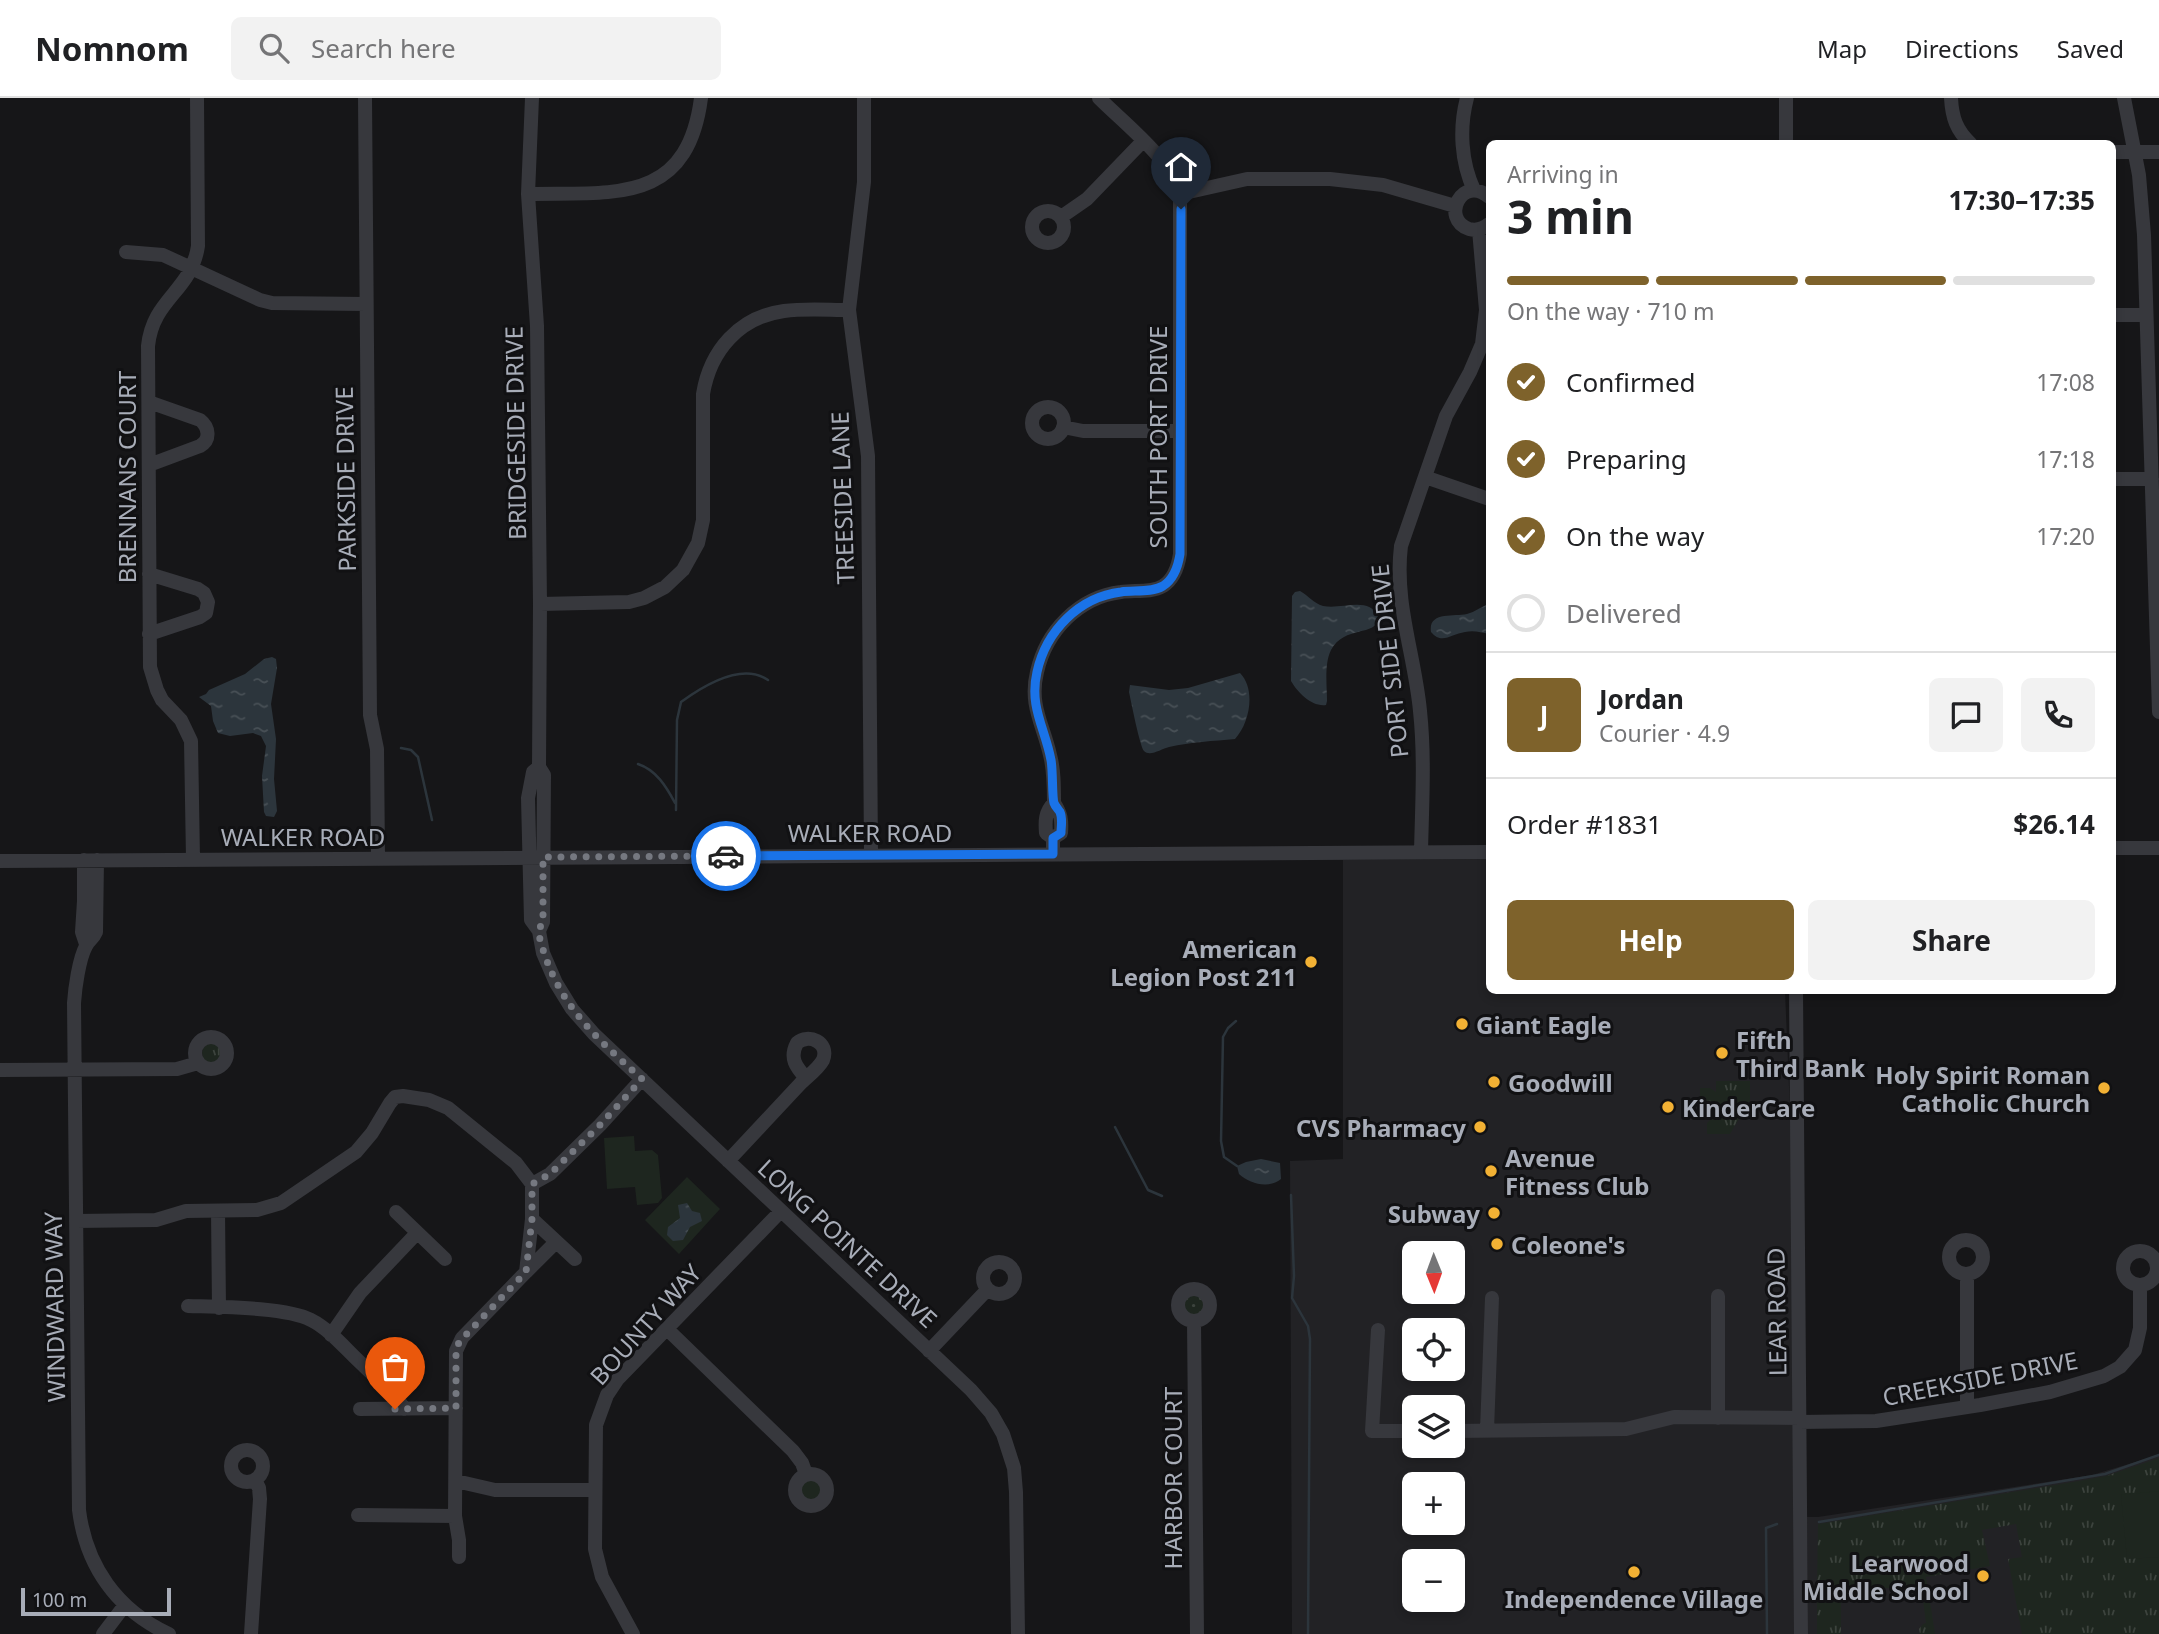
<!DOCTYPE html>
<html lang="en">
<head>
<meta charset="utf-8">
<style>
  body { margin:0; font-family:"Noto Sans",sans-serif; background:#f2f2f2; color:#202124; height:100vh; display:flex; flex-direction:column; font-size:26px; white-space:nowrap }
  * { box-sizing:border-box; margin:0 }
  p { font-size:23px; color:#757577 }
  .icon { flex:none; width:38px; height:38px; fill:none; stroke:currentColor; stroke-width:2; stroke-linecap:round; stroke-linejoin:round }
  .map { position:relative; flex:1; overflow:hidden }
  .sheet { position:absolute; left:1486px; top:42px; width:630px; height:854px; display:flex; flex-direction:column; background:#fff; border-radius:10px; box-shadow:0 4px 10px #0003 }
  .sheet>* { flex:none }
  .needle { width:46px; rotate:179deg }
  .fabs { position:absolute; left:1402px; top:1143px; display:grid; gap:14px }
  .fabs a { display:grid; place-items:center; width:63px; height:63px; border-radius:10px; background:#fff; box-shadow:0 4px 10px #0003; font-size:35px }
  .scale { position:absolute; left:21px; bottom:18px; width:150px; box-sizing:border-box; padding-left:7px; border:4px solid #a8adb8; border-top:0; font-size:19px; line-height:24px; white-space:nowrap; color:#a8adb8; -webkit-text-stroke:5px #111113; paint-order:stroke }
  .pin { position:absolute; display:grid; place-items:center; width:60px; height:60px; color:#fff; margin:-72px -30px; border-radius:50% 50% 50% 0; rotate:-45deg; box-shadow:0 0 7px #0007 }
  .pin .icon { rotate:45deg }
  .courier { position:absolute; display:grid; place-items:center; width:70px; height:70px; margin:-35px; border:5px solid #1a73e8; border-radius:50%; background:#fff; color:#222; box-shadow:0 2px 9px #0007 }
  .head em { font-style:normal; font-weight:700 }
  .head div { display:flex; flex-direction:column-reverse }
  .head { display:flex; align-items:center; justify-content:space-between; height:119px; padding:0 21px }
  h1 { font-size:46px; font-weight:700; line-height:52px }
  .bar { display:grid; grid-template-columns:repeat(4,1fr); gap:10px 7px; align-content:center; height:84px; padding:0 21px }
  .bar i { height:9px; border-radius:5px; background:#e0e0e0 }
  .bar .current { background:#7e622b }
  .bar p { grid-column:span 4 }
  .line { display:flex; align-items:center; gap:18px; padding:0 21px; border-top:2px solid #e0e0e0 }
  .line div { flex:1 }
  .round { display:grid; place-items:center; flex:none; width:74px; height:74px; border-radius:10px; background:#f2f2f2 }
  ol { padding:0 21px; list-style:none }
  li { display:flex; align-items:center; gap:21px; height:77px }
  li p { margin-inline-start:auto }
  li .icon { padding:7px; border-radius:50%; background:#7e622b; color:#fff; stroke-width:4 }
  li:last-child { color:#757577 }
  li i { width:38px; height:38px; border:4px solid #e0e0e0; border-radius:50% }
  .button { display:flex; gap:14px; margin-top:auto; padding:14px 21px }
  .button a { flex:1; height:80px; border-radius:10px; background:#7e622b; color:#fff; font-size:28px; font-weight:700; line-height:80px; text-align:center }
  .button a+a { background:#f2f2f2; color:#202124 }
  header { display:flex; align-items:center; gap:42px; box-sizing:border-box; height:98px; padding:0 35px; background:#fff; border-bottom:2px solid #e0e0e0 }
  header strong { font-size:33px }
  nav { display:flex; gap:38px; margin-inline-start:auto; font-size:24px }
  .search { width:490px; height:63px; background:#f2f2f2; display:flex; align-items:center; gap:18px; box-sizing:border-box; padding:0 24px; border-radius:10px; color:#757577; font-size:26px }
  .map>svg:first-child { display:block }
</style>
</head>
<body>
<header>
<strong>Nomnom</strong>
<div class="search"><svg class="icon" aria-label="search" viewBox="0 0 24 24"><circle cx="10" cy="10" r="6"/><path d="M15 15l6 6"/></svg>Search here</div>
<nav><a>Map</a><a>Directions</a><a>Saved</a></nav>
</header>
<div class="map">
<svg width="2159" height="1536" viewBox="0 0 2159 1536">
  <defs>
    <pattern id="grass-tufts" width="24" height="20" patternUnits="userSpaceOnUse" patternTransform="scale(1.75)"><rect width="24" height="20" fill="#1e261f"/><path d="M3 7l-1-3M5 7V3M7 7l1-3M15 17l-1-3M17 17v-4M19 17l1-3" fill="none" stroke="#3c433d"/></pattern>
    <pattern id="garden-dots" width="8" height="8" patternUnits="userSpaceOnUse" patternTransform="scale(1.75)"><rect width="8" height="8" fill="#1e261f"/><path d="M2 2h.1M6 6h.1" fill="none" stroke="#3c433d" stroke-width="1.8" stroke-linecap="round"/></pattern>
    <pattern id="water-ripples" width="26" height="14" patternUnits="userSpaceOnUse" patternTransform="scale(1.75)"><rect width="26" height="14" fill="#2c353c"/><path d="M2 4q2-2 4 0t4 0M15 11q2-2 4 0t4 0" fill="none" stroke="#485056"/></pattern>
  </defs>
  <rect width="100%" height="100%" fill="#161618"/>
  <path fill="#222225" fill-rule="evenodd" d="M1489 761V892L1785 893 1791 1036 1795 1536H1292L1290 1063 1343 1061V762ZM1414 1155H1452V1194H1414ZM1414 1232H1452V1270H1414ZM1414 1309H1452V1348H1414ZM1414 1386H1452V1424H1414ZM1414 1463H1452V1502H1414Z
    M2159 1357V1536H1808L1807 1419H1818L2092 1377Z"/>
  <path fill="url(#grass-tufts)" d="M202 955a10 10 0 1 1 20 0a10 10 0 1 1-20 0Z
    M1716 983H1750V1002L1730 1036H1707V1025L1718 1014H1700V990H1710L1716 994Z
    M2159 1360V1536H2022L2008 1461 2022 1459 2016 1426 1982 1432 1990 1468 1926 1479 1935 1536H1920L1919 1531 1923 1526 1926 1525 1923 1502 1914 1499 1912 1490H1819L1817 1488 1818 1426 2073 1384 2106 1378Z
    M801 1392a10 10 0 1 1 20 0a10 10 0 1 1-20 0Z
    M1819 1493H1840L1844 1497 1841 1506V1536H1817V1496Z"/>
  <path fill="url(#garden-dots)" d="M1183 1207a11 11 0 1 1 22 0a11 11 0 1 1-22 0Z"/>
  <path fill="#1e261f" d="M634 1038 635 1053 652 1052 658 1057 662 1100 658 1105 637 1107 635 1089 607 1091 604 1040Z
    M687 1079 720 1111 679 1156 645 1122Z
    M2159 1393V1459L2127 1461 2121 1397Z"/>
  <path fill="url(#water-ripples)" d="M1300 493C1309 498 1313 505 1323 508 1343 512 1369 497 1379 520 1376 539 1344 527 1331 552 1324 566 1327 588 1327 603L1326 607C1312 609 1298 595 1291 583L1292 498 1295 494Z
    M1489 506V536C1481 534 1473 532 1465 534 1451 536 1442 547 1431 534 1428 513 1454 519 1467 516 1475 514 1482 508 1489 506Z
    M272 559 276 561 277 570 271 606 276 641 274 681 277 713 274 719 266 718 264 714 262 678 266 648 261 638 253 635 230 638 218 635 213 623 211 608 199 599 206 596 209 592 245 576 264 561Z
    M1240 575C1256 591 1250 625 1235 641 1213 643 1191 644 1169 649 1161 651 1150 659 1144 653 1140 649 1131 603 1129 594L1130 587 1169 592 1188 590Z
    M1261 1061 1280 1065 1281 1081C1269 1091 1250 1086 1239 1076L1237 1068 1246 1064Z
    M687 1105 692 1113 700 1115 702 1123 690 1129 683 1142 673 1143 667 1137 668 1129 680 1120 678 1107Z"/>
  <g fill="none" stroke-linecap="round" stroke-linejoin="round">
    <path stroke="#2c353c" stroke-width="2.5" d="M401 650 411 652 418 659 432 722
      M638 666C656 672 666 688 675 705
      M676 712 677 622 681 604C703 588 742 564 768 582
      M1236 923 1228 930 1223 939 1221 1043 1224 1059 1237 1068
      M1115 1029 1148 1092 1162 1098
      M1291 1097 1294 1178 1292 1200 1308 1228 1310 1241 1308 1536
      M1819 1424 2105 1376 2159 1357
      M1767 1536 1766 1430 1777 1426"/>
    <path stroke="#37383d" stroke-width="14" d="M365 0 370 617 377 651 378 760
      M532 0 528 96 537 228 540 506 539 669 544 677 543 824 539 833
      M864 0V84L849 212 868 358 871 757
      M1467 0C1459 30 1461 64 1474 92
      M1786 0V46
      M1951 0C1952 19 1956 32 1971 46
      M2124 0 2139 77 2144 137 2159 614
      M2112 54H2159
      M528 96C612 94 687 108 701 0
      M1180 96 1247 81H1330L1383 87 1455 108
      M1489 99C1462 76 1440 121 1469 131 1477 133 1483 131 1489 126
      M1032 129a16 16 0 1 1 32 0a16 16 0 1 1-32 0Z
      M1061 119 1087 101 1143 43
      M126 154 163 157 260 202 272 205 366 206
      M2112 217H2146
      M149 304 200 322C209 329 211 342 200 348L149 367
      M1032 325a16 16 0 1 1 32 0a16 16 0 1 1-32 0Z
      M1063 329 1083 333H1180
      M1425 379 1489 401
      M2112 381H2152
      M540 506 629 504 644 500 665 489 683 472 698 445 703 422V296C710 253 739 219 784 213 805 210 828 212 849 212
      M149 536 200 519 206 515 208 504 204 495 198 491 149 476
      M539 669 533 674 528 700 531 822 539 833 543 855 556 885 572 911 594 936 971 1292 991 1315 1003 1336 1014 1370 1016 1394 1018 1536
      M1054 705C1054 688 1054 672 1050 657 1043 626 1029 607 1037 574 1046 533 1079 499 1121 494 1134 492 1151 495 1163 488 1174 481 1178 469 1180 456V96C1171 61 1125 26 1099 0
      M2112 750H2159
      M1421 754C1422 707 1425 660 1420 613 1415 558 1394 505 1401 448L1446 318 1470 274 1482 246 1486 212 1479 132
      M1053 756V740L1046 735C1045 723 1045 714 1054 705 1061 715 1062 723 1061 735L1053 740
      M193 761 191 643 181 622 162 602 157 592 150 569 148 248C153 200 191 194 198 148L197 0
      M84 762V803L82 834 86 846
      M97 762 96 834C93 841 89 842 86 848 79 861 75 890 74 905L79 1412C86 1468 117 1512 169 1536
      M0 763 1489 754
      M1796 892 1801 1536
      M195 955a16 16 0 1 1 32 0a16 16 0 1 1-32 0Z
      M0 972 177 971 198 965
      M728 1063C752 1037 776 1012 800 986 807 979 819 970 823 962 830 944 808 935 797 945 789 960 796 969 806 980
      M218 1113 219 1210
      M396 1114 445 1161
      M532 1121 575 1161
      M76 1123 156 1122 186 1113 257 1112 281 1105 356 1054 372 1035 390 1005 395 999 403 998 429 1002 448 1010 516 1065 532 1086 550 1076 600 1027 642 981
      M1949 1159a17 17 0 1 1 34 0a17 17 0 1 1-34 0Z
      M2123 1170a17 17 0 1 1 34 0a17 17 0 1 1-34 0Z
      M983 1180a16 16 0 1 1 32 0a16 16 0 1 1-32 0Z
      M526 1174 556 1144
      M1967 1176V1309
      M1178 1207a16 16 0 1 1 32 0a16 16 0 1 1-32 0Z
      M1718 1198V1320
      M188 1208C218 1209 287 1209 311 1222 331 1232 347 1253 364 1268 377 1281 395 1294 404 1311
      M1194 1224 1197 1536
      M667 1231 793 1353 802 1365 806 1376
      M1378 1232 1372 1333H1414
      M331 1237 360 1195 417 1135
      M929 1253 987 1192
      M360 1311 456 1310
      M1799 1324 1876 1323 1980 1307 2050 1294 2104 1278 2120 1269 2135 1252 2140 1230V1187
      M1487 1332 1492 1200
      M1452 1333 1626 1331 1674 1319 1800 1320
      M231 1368a16 16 0 1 1 32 0a16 16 0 1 1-32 0Z
      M795 1392a16 16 0 1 1 32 0a16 16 0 1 1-32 0Z
      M456 1383 495 1392H595
      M358 1417 455 1418
      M459 1459V1442L455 1418 456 1253 462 1240 526 1174 532 1121V1086
      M103 1536 125 1507
      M251 1536 260 1401 259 1390 255 1382
      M633 1536 602 1479 595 1451 596 1327 607 1297 617 1282 781 1113"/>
  </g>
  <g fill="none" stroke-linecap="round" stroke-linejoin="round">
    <path stroke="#757880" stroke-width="7" stroke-dasharray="0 12.6" d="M395 1311 456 1310V1253L459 1244 526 1174 532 1121V1086L550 1076 600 1027 642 981C591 935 554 903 538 833L543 824V759L726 758"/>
    <path stroke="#1a73e8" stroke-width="9" d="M726 758 1053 756V740L1061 735C1061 728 1063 721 1060 714 1058 711 1055 708 1054 705 1052 699 1053 672 1051 662 1045 630 1029 609 1037 574 1046 533 1079 499 1121 494 1134 492 1151 495 1163 488 1174 481 1178 469 1180 456L1181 111"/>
  </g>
  <g fill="#f2b134" stroke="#111113" stroke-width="2.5">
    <circle cx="1311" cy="864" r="7"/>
    <circle cx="1462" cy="926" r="7"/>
    <circle cx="1722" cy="955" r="7"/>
    <circle cx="1494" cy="984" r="7"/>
    <circle cx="2104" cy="990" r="7"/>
    <circle cx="1668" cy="1009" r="7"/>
    <circle cx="1480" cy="1029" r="7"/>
    <circle cx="1491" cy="1073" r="7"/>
    <circle cx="1494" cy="1115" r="7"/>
    <circle cx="1497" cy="1146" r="7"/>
    <circle cx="1634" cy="1474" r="7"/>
    <circle cx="1983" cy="1478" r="7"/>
  </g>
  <g text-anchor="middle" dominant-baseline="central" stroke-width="6" stroke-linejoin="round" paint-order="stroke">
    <g font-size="24" fill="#a8adb8" stroke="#111113">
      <text transform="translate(515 335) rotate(-91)">BRIDGESIDE DRIVE</text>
      <text transform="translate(1157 339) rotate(-90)">SOUTH PORT DRIVE</text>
      <text transform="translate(126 379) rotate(-90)">BRENNANS COURT</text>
      <text transform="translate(345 381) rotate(-91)">PARKSIDE DRIVE</text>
      <text transform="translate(842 400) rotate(-92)">TREESIDE LANE</text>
      <text transform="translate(1389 563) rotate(-96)">PORT SIDE DRIVE</text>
      <text x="870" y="734">WALKER ROAD</text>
      <text x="303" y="738">WALKER ROAD</text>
      <text transform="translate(848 1145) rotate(43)">LONG POINTE DRIVE</text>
      <text transform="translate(54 1209) rotate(-91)">WINDWARD WAY</text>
      <text transform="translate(1776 1214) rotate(-91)">LEAR ROAD</text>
      <text transform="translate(645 1226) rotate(-48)">BOUNTY WAY</text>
      <text transform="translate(1980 1280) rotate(-11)">CREEKSIDE DRIVE</text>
      <text transform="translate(1172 1380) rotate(-90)">HARBOR COURT</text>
    </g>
    <g font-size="24" font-weight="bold" fill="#a8adb8" stroke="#111113" text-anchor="start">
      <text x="1297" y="850" text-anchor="end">American<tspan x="1297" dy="28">Legion Post 211</tspan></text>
      <text x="1476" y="926">Giant Eagle</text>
      <text x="1736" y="941">Fifth<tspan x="1736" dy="28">Third Bank</tspan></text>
      <text x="2090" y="976" text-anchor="end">Holy Spirit Roman<tspan x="2090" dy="28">Catholic Church</tspan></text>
      <text x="1508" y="984">Goodwill</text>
      <text x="1682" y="1009">KinderCare</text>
      <text x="1466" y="1029" text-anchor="end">CVS Pharmacy</text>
      <text x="1505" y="1059">Avenue<tspan x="1505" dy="28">Fitness Club</tspan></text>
      <text x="1480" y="1115" text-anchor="end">Subway</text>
      <text x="1511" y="1146">Coleone's</text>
      <text x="1969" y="1464" text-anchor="end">Learwood<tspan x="1969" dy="28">Middle School</tspan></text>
      <text x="1634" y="1500" text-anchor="middle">Independence Village</text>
    </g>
  </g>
</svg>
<div class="fabs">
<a><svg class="needle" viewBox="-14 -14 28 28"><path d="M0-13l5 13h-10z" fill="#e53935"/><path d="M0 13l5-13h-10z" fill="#757577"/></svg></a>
<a><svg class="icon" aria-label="locate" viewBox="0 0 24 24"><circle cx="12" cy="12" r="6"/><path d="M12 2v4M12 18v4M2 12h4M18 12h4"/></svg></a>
<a><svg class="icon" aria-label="layers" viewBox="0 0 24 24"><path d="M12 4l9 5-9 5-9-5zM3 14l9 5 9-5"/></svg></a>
<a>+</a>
<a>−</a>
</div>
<div class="scale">100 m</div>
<div class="pin" style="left:395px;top:1311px;background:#ea580c"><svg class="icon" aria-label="bag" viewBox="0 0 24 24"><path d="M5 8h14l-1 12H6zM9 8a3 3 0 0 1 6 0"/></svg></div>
<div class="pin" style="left:1181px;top:111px;background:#1f2937"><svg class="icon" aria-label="home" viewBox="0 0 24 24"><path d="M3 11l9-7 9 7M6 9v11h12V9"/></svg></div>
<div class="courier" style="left:726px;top:758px"><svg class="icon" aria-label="car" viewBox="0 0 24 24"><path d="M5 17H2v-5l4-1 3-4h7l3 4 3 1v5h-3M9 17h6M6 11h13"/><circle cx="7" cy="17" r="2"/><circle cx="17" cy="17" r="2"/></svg></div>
<section class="sheet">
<div class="head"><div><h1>3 min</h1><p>Arriving in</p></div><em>17:30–17:35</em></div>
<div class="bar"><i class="current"></i><i class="current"></i><i class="current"></i><i></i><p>On the way · 710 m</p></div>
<ol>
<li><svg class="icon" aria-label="check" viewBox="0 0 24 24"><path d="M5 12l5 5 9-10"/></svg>Confirmed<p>17:08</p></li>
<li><svg class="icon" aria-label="check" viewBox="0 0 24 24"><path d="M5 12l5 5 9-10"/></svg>Preparing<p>17:18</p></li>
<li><svg class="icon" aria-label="check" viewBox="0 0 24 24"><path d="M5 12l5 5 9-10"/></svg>On the way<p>17:20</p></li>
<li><i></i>Delivered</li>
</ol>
<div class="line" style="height:126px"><b class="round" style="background:#7e622b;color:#fff">J</b><div><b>Jordan</b><p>Courier · 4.9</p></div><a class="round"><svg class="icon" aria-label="chat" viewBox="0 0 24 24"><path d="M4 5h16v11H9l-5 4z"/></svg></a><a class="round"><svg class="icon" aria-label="phone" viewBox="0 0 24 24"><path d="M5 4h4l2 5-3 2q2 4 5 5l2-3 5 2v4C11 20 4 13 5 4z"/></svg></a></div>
<div class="line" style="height:91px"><div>Order #1831</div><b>$26.14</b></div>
<div class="button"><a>Help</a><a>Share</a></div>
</section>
</div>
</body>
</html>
